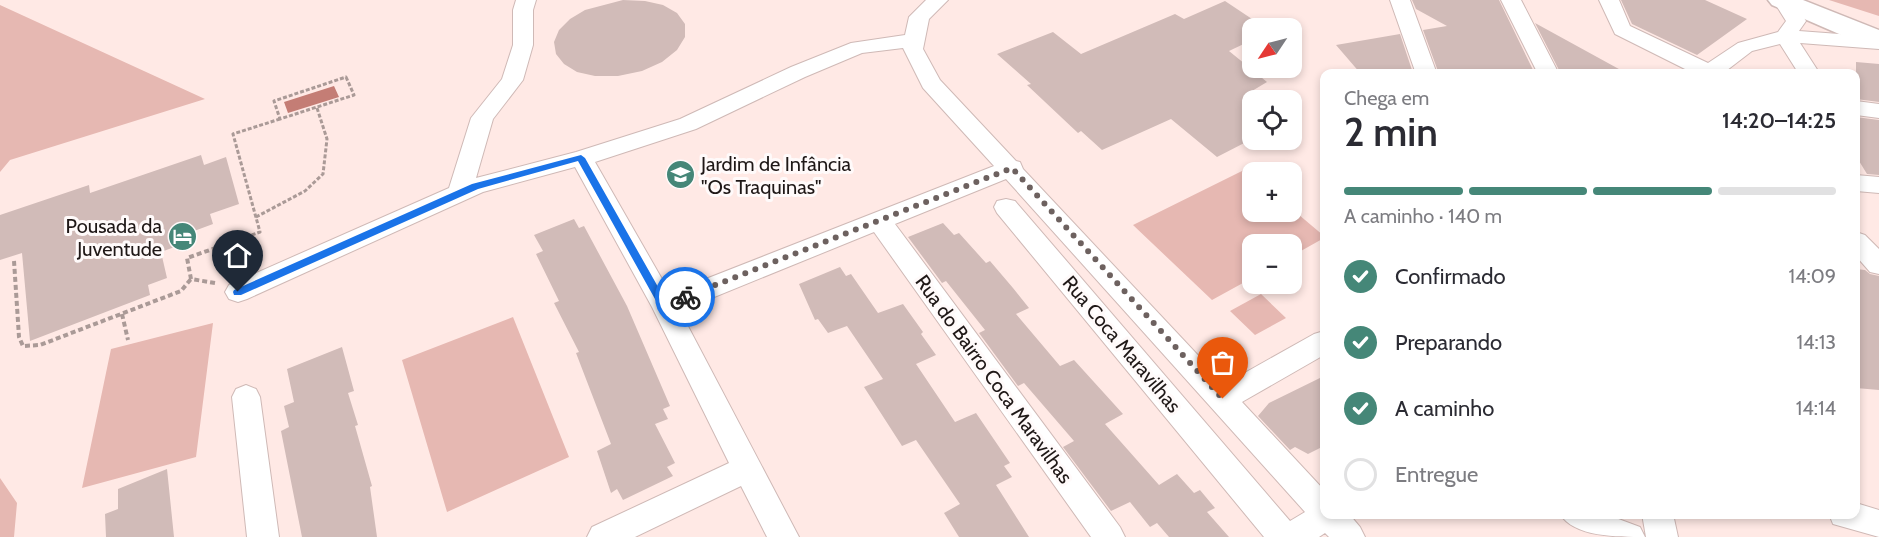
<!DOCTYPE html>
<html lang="pt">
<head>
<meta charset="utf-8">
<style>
  body { margin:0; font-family:Cabin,sans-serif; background:#f2f2f3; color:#2b2b33; height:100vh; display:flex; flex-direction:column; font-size:22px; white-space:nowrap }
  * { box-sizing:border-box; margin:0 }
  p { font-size:20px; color:#7c7c81 }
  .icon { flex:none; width:33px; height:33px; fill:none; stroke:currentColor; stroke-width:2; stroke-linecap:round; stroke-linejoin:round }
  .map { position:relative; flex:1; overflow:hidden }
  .side { position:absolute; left:1320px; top:69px; width:540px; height:450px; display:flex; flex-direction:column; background:#fff; border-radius:12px; box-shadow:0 3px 9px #0003 }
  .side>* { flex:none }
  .needle { width:39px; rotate:235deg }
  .buttons { position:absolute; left:1242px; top:18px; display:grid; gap:12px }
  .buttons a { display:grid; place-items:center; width:60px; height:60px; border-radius:12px; background:#fff; box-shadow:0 3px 9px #0003; font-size:30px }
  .pin { position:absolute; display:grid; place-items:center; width:51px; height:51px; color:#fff; margin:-62px -26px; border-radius:50% 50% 50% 0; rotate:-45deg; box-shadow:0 0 6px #0007 }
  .pin .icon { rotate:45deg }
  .courier { position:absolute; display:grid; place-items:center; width:60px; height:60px; margin:-30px; border:4px solid #1a73e8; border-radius:50%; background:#fff; color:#222; box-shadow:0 2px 8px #0007 }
  .overview em { font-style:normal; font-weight:600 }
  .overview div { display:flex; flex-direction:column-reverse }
  .overview { display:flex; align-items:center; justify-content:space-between; height:102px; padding:0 24px }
  h1 { font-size:39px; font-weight:600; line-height:45px }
  .bar { display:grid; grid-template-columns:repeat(4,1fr); gap:9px 6px; align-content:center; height:72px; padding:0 24px }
  .bar i { height:8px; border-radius:4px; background:#e1e1e2 }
  .bar .active { background:#458778 }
  .bar p { grid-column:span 4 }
  ol { padding:0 24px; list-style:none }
  li { display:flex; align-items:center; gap:18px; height:66px }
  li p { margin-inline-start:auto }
  li .icon { padding:6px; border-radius:50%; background:#458778; color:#fff; stroke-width:4 }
  li:last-child { color:#7c7c81 }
  li i { width:33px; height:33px; border:3px solid #e1e1e2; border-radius:50% }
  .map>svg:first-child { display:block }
</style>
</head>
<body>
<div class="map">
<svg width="1879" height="537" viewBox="0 0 1879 537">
  <rect width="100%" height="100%" fill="#ffe9e5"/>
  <path fill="#e6b8b2" d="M1829 0H1879V16Z
    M0 5 205 99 10 160 0 172Z
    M1244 170 1252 177V212H1292V209L1324 236V238L1292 256V244H1252V278L1212 300 1133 225Z
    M1261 294 1286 318 1255 335 1230 311Z
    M513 317 569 457 447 512 402 360Z
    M213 323 196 457 82 488 111 349Z
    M0 478 17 503 14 537H0Z"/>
  <path fill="#c47d75" d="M334 86 339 97 288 113 284 102Z"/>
  <path fill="#d1bbb8" d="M623 0 645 1 663 5 677 13 685 24V37L677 50 662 62 642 71 618 76H595L577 72 564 64 556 54 554 42 559 30 570 19 585 10Z
    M1412 0H1499L1535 74H1439L1423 30 1447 26 1416 9Z
    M1621 0H1705L1747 19 1697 55 1632 24Z
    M1225 1 1252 19V40L1229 51 1267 82 1252 91V139L1217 157 1171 119 1102 150 1081 131 1078 133 1027 85 1031 84 997 54 1053 32 1081 54 1175 14 1184 19Z
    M1535 23 1628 74H1561Z
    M1400 34 1412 70 1393 74H1361L1336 45Z
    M1856 62 1879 64V102L1856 99Z
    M1856 117 1879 120V175L1867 174 1856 156Z
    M201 155 204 165 226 157 239 204 210 214 213 224 178 237 180 245 161 252 167 278 148 285 150 295 30 341 22 253 0 260V215L89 185 90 193Z
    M574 219 579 228 584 226 627 306 670 406 663 409 668 419 655 424 675 463 667 467 673 476 623 500 617 489 611 493 597 451 611 444 576 353 579 352 554 303 559 301 536 254 543 251 534 235Z
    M943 223 954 235 959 233 986 263 990 261 1013 288 1029 308 1016 314 1060 366 1074 360 1123 414 1105 424 1159 485 1177 474 1194 493 1200 490 1215 508 1207 512 1229 537H1169L1157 523 1150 527 1130 502 1111 511 1063 447 1074 441 1024 383 1018 386 979 333 985 330 946 281 942 283 908 237Z
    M840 267 846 276 851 274 878 313 903 304 923 332 921 334 936 355 916 364 955 422 976 413 1010 463 1004 466 1012 477 996 485 1029 537H959L944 513 960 504 916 440 902 446 864 387 883 379 847 326 828 333 818 319 815 320 799 284Z
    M1856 269 1865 270 1870 274 1879 276V390L1856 388Z
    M342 347 354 391 348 393 358 425 355 426 372 486 370 487 377 537H302L281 431 289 427 284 406 294 402 287 369Z
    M1324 376V446L1308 454 1295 447 1290 450 1258 416 1269 403Z
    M167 469 174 537H106L105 514 118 509V489Z"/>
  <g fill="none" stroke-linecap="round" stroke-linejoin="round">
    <defs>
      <path id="street" d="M516 0H536L533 10V45L523 80 493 119 476 178 576 152 680 119 791 67 851 43 905 35 909 17 926 0H948L929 19 923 49 940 80 1016 161 1020 162 1023 169 1225 384 1314 334 1324 331V355L1242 402 1324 490V514H1349L1360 527 1365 537H1329L1325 533 1319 537H1264L997 213 994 207 997 201 1006 199 1015 201 1290 521 1305 512 1006 179 895 224 1120 527 1125 537H1091L874 232 680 311 799 537H767L741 486 635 537H587L592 527 729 463 652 307 575 167 483 192 247 299 238 302 229 299 225 292 229 285 449 188 471 118 502 79 513 45V10ZM903 48 923 88 994 166 670 293 595 162 696 129 805 77 862 53Z
        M1390 0H1410L1437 74H1416Z
        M1501 0H1521L1559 74H1538Z
        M1599 0H1619L1630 26 1708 63 1738 43 1778 32 1786 21 1774 2 1776 0H1792L1806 21 1799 31 1879 37V49L1800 43 1820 74H1799L1780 44 1752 51 1722 74H1695L1615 34Z
        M1856 101 1879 104V118L1856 115Z
        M1856 175 1879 177V193L1856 191Z
        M1856 232 1865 235 1879 249V274L1870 272 1856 256Z
        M246 385 256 389 260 397 279 537H247L232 397 236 389Z
        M1856 503 1879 510V537L1833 524 1829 514H1856Z
        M1560 514H1605L1640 527 1645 537C1617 537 1574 537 1560 514Z
        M1642 514H1673L1678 537H1646Z"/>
      <path id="secondary" d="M1768 0H1803L1879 30V46L1846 37 1772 5Z"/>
    </defs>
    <use href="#street" stroke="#cfb9b6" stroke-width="2"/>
    <use href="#secondary" stroke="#cfb9b6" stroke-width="3"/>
    <path stroke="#aa9a97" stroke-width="3" stroke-dasharray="4 2" stroke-linecap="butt" d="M346 77 354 95 280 119 274 101Z
      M256 217 305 191 323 174 327 139 317 108
      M246 237 260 232 233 134 280 119"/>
    <path stroke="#aa9a97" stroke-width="4" stroke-dasharray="5 3" stroke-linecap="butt" d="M14 261 19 337 23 346 40 345 181 291 191 279
      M215 283 191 279 187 258 250 236
      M122 314 128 340"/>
    <use href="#street" fill="#fff" fill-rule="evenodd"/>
    <use href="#secondary" fill="#fff" fill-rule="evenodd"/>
  </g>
  <path fill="#1a73e8" d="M581 155 585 158 666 301 685 293 688 294V300L663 309 660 308 578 161 478 189 241 295H234L233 292 234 290 472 184Z"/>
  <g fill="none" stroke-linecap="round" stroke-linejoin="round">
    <path stroke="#6d615f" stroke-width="6" stroke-dasharray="0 10.8" d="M685 297 1012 168 1223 399"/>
  </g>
  <defs>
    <symbol id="school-disc" viewBox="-11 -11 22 22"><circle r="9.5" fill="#458778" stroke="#fffafa"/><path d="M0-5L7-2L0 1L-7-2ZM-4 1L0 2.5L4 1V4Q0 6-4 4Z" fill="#fff"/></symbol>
    <symbol id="hotel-disc" viewBox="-11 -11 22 22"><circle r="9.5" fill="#458778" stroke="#fffafa"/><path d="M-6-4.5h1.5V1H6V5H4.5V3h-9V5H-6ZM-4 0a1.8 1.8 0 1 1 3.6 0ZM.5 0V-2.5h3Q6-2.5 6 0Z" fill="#fff"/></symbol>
  </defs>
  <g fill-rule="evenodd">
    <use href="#school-disc" x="664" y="158" width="33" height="33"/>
    <use href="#hotel-disc" x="166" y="220" width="33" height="33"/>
  </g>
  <g text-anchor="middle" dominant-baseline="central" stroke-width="6" stroke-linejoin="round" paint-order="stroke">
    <g font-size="20" fill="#1f1817" stroke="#fffafa" text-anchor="start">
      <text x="701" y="164">Jardim de Infância<tspan x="701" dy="23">"Os Traquinas"</tspan></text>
      <text x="162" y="226" text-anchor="end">Pousada da<tspan x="162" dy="23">Juventude</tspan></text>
    </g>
    <g font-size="20" fill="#1f1817" stroke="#fffafa">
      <text transform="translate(1122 344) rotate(50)">Rua Coca Maravilhas</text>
      <text transform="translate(994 379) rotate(54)">Rua do Bairro Coca Maravilhas</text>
    </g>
  </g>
</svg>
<div class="buttons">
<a><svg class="needle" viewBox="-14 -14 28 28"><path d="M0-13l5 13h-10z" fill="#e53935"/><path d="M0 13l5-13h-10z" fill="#7c7c81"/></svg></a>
<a><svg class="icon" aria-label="locate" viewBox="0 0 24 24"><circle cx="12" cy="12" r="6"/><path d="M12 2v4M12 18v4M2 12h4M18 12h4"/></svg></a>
<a>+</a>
<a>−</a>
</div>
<div class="pin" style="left:1223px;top:399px;background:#ea580c"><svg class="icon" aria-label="bag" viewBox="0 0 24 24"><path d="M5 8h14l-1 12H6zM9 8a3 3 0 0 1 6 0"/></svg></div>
<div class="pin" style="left:238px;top:292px;background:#1f2937"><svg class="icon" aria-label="home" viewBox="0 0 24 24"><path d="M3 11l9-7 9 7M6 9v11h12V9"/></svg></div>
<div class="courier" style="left:685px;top:297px"><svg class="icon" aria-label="bike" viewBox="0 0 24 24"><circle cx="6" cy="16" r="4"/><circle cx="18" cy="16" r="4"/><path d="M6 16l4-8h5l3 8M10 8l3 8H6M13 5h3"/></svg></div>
<section class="side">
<div class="overview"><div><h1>2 min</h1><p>Chega em</p></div><em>14:20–14:25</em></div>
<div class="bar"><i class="active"></i><i class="active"></i><i class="active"></i><i></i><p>A caminho · 140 m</p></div>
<ol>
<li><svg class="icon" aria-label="check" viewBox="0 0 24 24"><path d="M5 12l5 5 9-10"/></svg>Confirmado<p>14:09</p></li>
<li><svg class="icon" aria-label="check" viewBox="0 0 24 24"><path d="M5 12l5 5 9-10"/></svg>Preparando<p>14:13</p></li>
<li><svg class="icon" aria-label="check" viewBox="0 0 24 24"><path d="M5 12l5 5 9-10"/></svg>A caminho<p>14:14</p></li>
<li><i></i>Entregue</li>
</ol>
</section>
</div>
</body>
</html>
